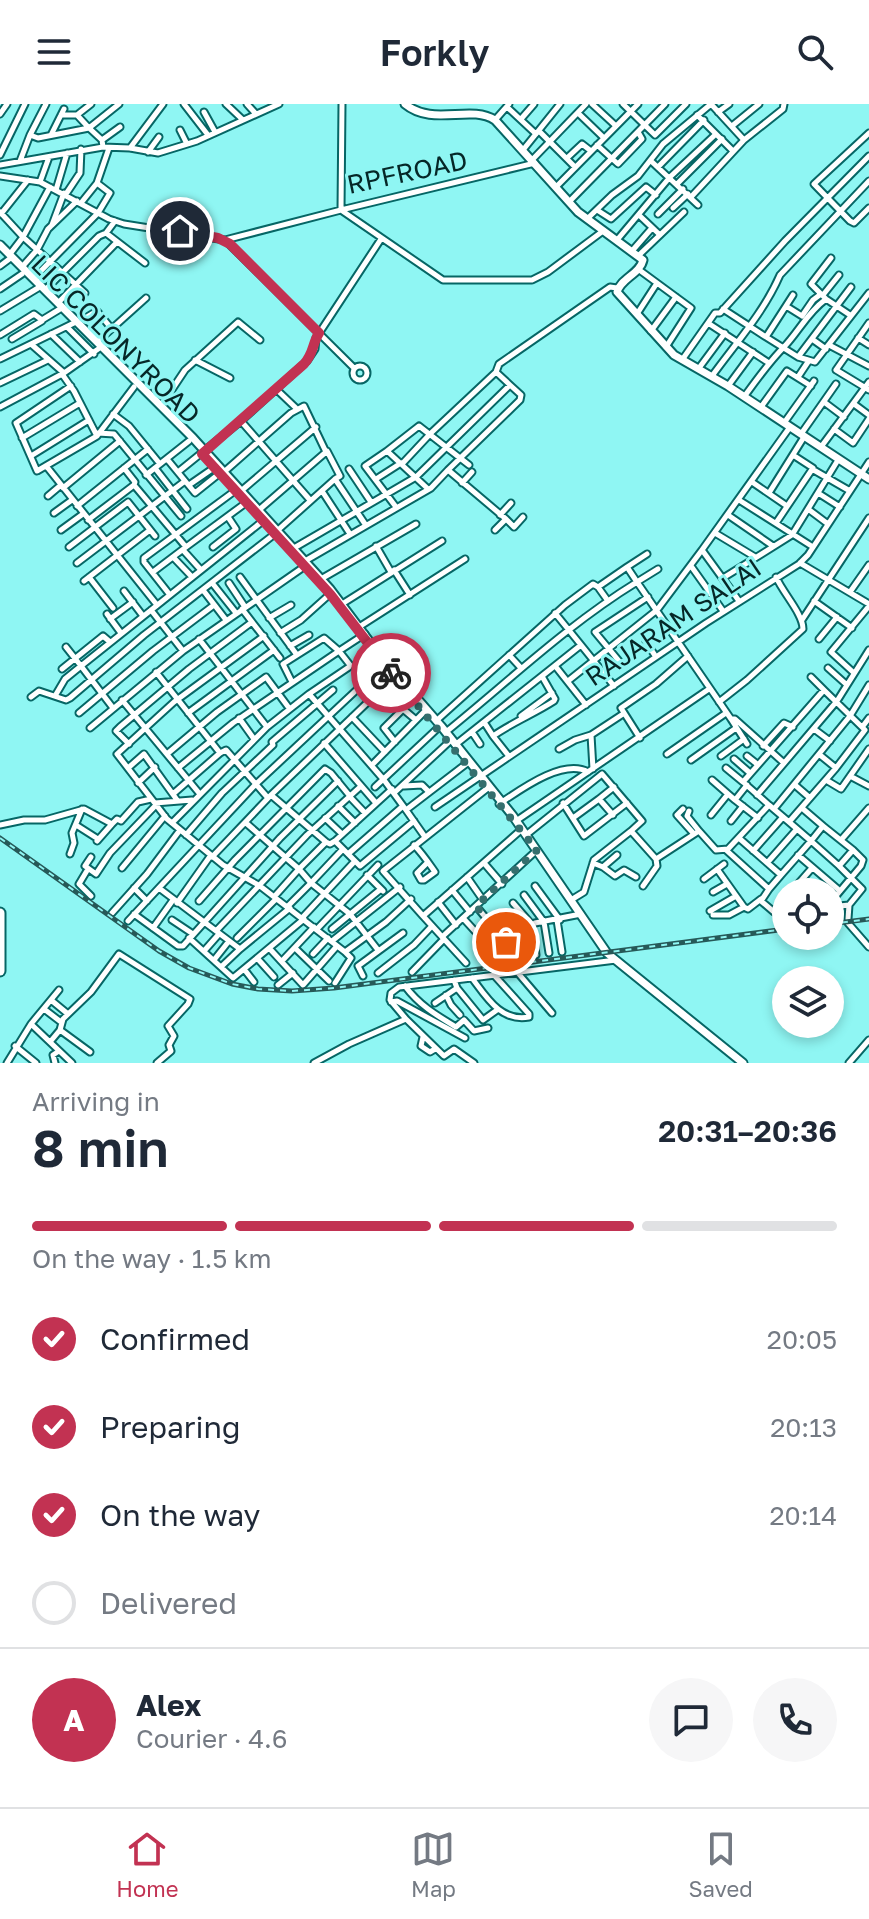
<!DOCTYPE html>
<html lang="en">
<head>
<meta charset="utf-8">
<style>
  body { margin:0; font-family:"Golos Text",sans-serif; background:#f6f6f7; color:#1f2937; height:100vh; display:flex; flex-direction:column; font-size:30px; white-space:nowrap }
  * { box-sizing:border-box; margin:0 }
  p { font-size:26px; color:#747a83 }
  .icon { flex:none; width:44px; height:44px; fill:none; stroke:currentColor; stroke-width:2; stroke-linecap:round; stroke-linejoin:round }
  .map { position:relative; height:959px; overflow:hidden }
  .sheet { display:flex; flex-direction:column; background:#fff; flex:1 }
  .sheet>* { flex:none }
  .controls { position:absolute; left:772px; top:774px; display:grid; gap:16px }
  .controls a { display:grid; place-items:center; width:72px; height:72px; border-radius:50%; background:#fff; box-shadow:0 4px 12px #0003; font-size:40px }
  .pin { position:absolute; display:grid; place-items:center; width:68px; height:68px; color:#fff; margin:-34px; border:4px solid #fff; border-radius:50%; box-shadow:0 2px 8px #0007 }
  .courier { position:absolute; display:grid; place-items:center; width:80px; height:80px; margin:-40px; border:6px solid #c23252; border-radius:50%; background:#fff; color:#222; box-shadow:0 2px 10px #0007 }
  .headline em { font-style:normal; font-weight:600 }
  .headline div { display:flex; flex-direction:column-reverse }
  .headline { display:flex; align-items:center; justify-content:space-between; height:136px; padding:0 32px }
  h1 { font-size:52px; font-weight:600; line-height:60px }
  .bar { display:grid; grid-template-columns:repeat(4,1fr); gap:12px 8px; align-content:center; height:96px; padding:0 32px }
  .bar i { height:10px; border-radius:6px; background:#e0e1e3 }
  .bar .active { background:#c23252 }
  .bar p { grid-column:span 4 }
  .line { display:flex; align-items:center; gap:20px; padding:0 32px; border-top:2px solid #e0e1e3 }
  .line div { flex:1 }
  .round { display:grid; place-items:center; flex:none; width:84px; height:84px; border-radius:42px; background:#f6f6f7 }
  ol { padding:0 32px; list-style:none }
  li { display:flex; align-items:center; gap:24px; height:88px }
  li p { margin-inline-start:auto }
  li .icon { padding:8px; border-radius:50%; background:#c23252; color:#fff; stroke-width:4 }
  li:last-child { color:#747a83 }
  li i { width:44px; height:44px; border:4px solid #e0e1e3; border-radius:50% }
  header { display:flex; justify-content:space-between; align-items:center; height:104px; padding:0 32px; background:#fff; font-size:36px; font-weight:600 }
  .menu { display:flex; justify-content:space-around; align-items:center; height:112px; border-top:2px solid #e0e1e3; background:#fff; font-size:22px; color:#747a83 }
  .menu a { display:grid; justify-items:center; gap:4px }
  .menu .active { color:#c23252 }
  .map>svg:first-child { display:block }
</style>
</head>
<body>
<header><svg class="icon" aria-label="menu" viewBox="0 0 24 24"><path d="M4 6h16M4 12h16M4 18h16"/></svg>Forkly<svg class="icon" aria-label="search" viewBox="0 0 24 24"><circle cx="10" cy="10" r="6"/><path d="M15 15l6 6"/></svg></header>
<div class="map">
<svg width="869" height="959" viewBox="0 0 869 959">
  <rect width="100%" height="100%" fill="#8ff6f3"/>
  <g fill="none" stroke-linecap="round" stroke-linejoin="round">
    <defs>
      <path id="minor" d="M91 0 77 11 89 24 119 0
        M184 0 208 31
        M226 0 243 16
        M247 0 256 10
        M342 0 341 106 535 59
        M592 0 616 22
        M623 0 655 31 686 0
        M507 3 536 30
        M204 8 215 28
        M718 8 729 0
        M578 9 604 34
        M0 10 7 0
        M61 11H77
        M697 11 733 47
        M521 15 534 0
        M495 16 509 0
        M732 22 759 0
        M180 26 187 40
        M539 27 575 63
        M869 29 814 80 850 117 854 119 869 104
        M30 31 46 0
        M51 31 64 5
        M102 36 120 23
        M597 41 618 60 642 35 638 28
        M130 44 163 0
        M523 46 560 0
        M148 48 159 33
        M0 51 25 0
        M567 54 582 40 591 47
        M532 56 586 0
        M20 57 30 31 38 34 89 24 102 36 103 43
        M651 57 698 101
        M0 61 103 43 130 44 158 49 197 37 279 0
        M658 63 704 16
        M0 72 40 78 109 115 124 120 225 136 354 264
        M40 78 49 53
        M677 80 722 35
        M556 83 638 0
        M56 86 67 49
        M66 90 80 69 81 45
        M691 93 744 36 783 5 784 0
        M569 98 665 0
        M81 99 97 79 109 44
        M673 104 688 90
        M597 106 611 115 646 83 656 91
        M0 108 23 133 50 83
        M1 110 28 76
        M658 110 683 85
        M640 112 660 131
        M587 115 612 91 638 72 663 40 711 0 744 36
        M52 121 64 89
        M106 129 145 159
        M225 136 341 106 443 176H532L548 168 603 127
        M617 136 670 73 716 30
        M632 147 652 124
        M10 150 23 133 85 189
        M638 152 684 108
        M0 162 12 153
        M22 163 37 146 48 125 77 97
        M638 165 691 204 666 243
        M34 174 98 109 110 89 97 79
        M0 185 22 170
        M45 186 99 132 106 129 115 117
        M823 191 839 171
        M826 195 850 211
        M58 199 117 138
        M786 202 802 212
        M723 205 766 233 793 191
        M0 207 38 184
        M637 210 657 179
        M802 212 813 196 821 190
        M87 213 97 207 111 224
        M708 219 769 259
        M869 219 836 266 869 286
        M67 223 94 250
        M651 227 676 193
        M51 230 80 258
        M0 231 34 210 42 216 60 205
        M766 233 798 253 851 183
        M858 234 869 241
        M12 235 42 217
        M812 235 826 245
        M97 238 146 194
        M31 240 64 269
        M829 241 869 262
        M798 253 815 258 869 189
        M0 255 76 218
        M195 256 230 274
        M682 256 715 209H720L785 137 869 52
        M353 269a7 7 0 1 1 14 0a7 7 0 1 1-14 0Z
        M699 264 725 229
        M496 268 499 260 610 183 617 184
        M62 270 74 287 97 332 134 283
        M712 272C736 239 764 208 780 171L869 77
        M798 273 808 258
        M0 279 48 256
        M71 282 16 319 37 367 97 332
        M728 282 753 248
        M276 285 297 305
        M744 293C757 275 769 258 784 243 799 227 808 208 826 195L811 180 831 154
        M824 298 844 313
        M854 300 869 311
        M161 302 185 266 238 218 260 236
        M0 303 64 269 101 243
        M761 303 787 267 811 282
        M113 310 129 322 160 360
        M784 319 814 277
        M834 325 853 339 869 315
        M98 329 114 330 181 412
        M801 330 836 280
        M22 334 80 299
        M821 343 869 278
        M327 347 340 372 335 375
        M387 347 365 362 396 403
        M31 352 89 316
        M167 355 195 389 220 369
        M402 360 431 329 496 268 510 281
        M47 363 157 501
        M124 364 135 378 134 381
        M155 364 187 405
        M349 365 371 398
        M812 365 850 387
        M178 368 241 317
        M224 368 291 309 304 302 326 348 259 406
        M146 371 189 337
        M376 375 401 359
        M752 378 787 402
        M462 379 472 368
        M189 381 215 363
        M63 384 120 337
        M427 384 387 347 419 322 469 361
        M241 387 316 323
        M322 387 350 430
        M769 389 804 333
        M818 389 840 403
        M48 392 61 381
        M310 396 241 317 307 257 315 245 316 234 381 135
        M739 396 813 443
        M77 402 148 345
        M808 405 828 420
        M54 409 72 396
        M500 411 511 399
        M728 411 773 442
        M506 415 514 423 523 413
        M88 416 134 381 186 443 247 398
        M776 419 813 364 793 351
        M61 426 83 410
        M278 426 335 375 365 420
        M715 429 755 453
        M376 442 391 468
        M69 443 128 398 155 432
        M213 443 236 425 228 413
        M294 444 416 373 510 281 521 291 520 296 448 366 506 415 495 426
        M183 446 201 466
        M173 453 192 473
        M305 457 431 384 448 366
        M77 459 185 377
        M800 459 869 500
        M691 462 723 507
        M627 463 647 450
        M394 466 410 491
        M153 468 186 443
        M89 473 113 504
        M240 473 297 551
        M723 474 792 431 838 356
        M321 475 416 420
        M84 477 150 426
        M229 479 245 503
        M213 480 236 509
        M598 483 627 463 637 478 658 465
        M203 486 226 516
        M124 487 143 512
        M850 488 869 461
        M170 491 144 458V454L236 386
        M739 497 702 446 790 323
        M814 497 852 524
        M342 500 442 437
        M242 505 280 554
        M151 506 183 547
        M107 510 121 529
        M269 514 291 501
        M110 515 133 498
        M802 516 869 414
        M359 523 465 455
        M280 529 301 516 330 490
        M365 530 339 547 350 561 349 563 309 590 384 676 406 706 466 660
        M264 532 174 598 117 650 167 715 223 761 260 782 345 848 386 818 411 795
        M199 535 267 623
        M819 535 837 513
        M646 538 656 553
        M581 541 614 582
        M290 542 309 531
        M509 551 521 564
        M619 557 595 528 648 493
        M556 563 586 601
        M828 564 847 581
        M62 565 103 532 110 538
        M156 568 220 649 226 646 268 694
        M854 569 831 548 869 502
        M811 573 824 586
        M568 577 657 506 702 446
        M55 592 65 575 81 562 66 543
        M31 593 39 587 66 596 70 594 144 531 276 429
        M122 596 199 689
        M719 598 747 576 803 525C803 510 783 489 776 473
        M113 604 81 562 264 416
        M79 609 153 547 214 501
        M188 609 274 546
        M521 612 552 589
        M352 613 385 648
        M239 614 254 635
        M731 615 747 640
        M436 617 565 501 593 480 598 483 608 497
        M484 618 493 632C513 618 534 610 554 597L555 595 543 574
        M863 622 869 614
        M90 624 183 547 308 460
        M814 625 830 637
        M446 628C509 577 567 521 637 478L731 615H735L784 659
        M472 628 480 640
        M591 631 593 665
        M493 632 508 651
        M640 634 621 604 656 580 688 552
        M395 638 384 624 403 605 416 616
        M324 639 376 699
        M129 640 116 627 120 623 189 565 252 518
        M455 641 581 541 555 509
        M763 642 784 619 793 623
        M559 645 575 636 591 631 623 610
        M167 650 217 608 266 573 289 604
        M667 650 726 609
        M820 651 836 664
        M721 652 744 635
        M747 652 757 660
        M734 655 750 669
        M691 656 736 624
        M372 661 425 607
        M128 664 144 650 177 696
        M178 664 233 619 339 547 324 534 283 560 292 578
        M726 664 743 678
        M850 672 869 682
        M712 676 728 690
        M826 676 841 685 869 645
        M138 679 155 663
        M747 681 735 696 758 714
        M795 681 810 694
        M404 682 422 681 429 688
        M375 683 438 624
        M392 685 335 737 360 762 414 717
        M394 689 449 638
        M173 690 220 649
        M271 691 326 738
        M757 691 837 597 869 546
        M349 692 365 709
        M599 695 614 683
        M155 699 192 696
        M563 699 584 732 627 699
        M499 700C520 686 563 654 588 668
        M338 702 355 719
        M435 703 706 519 799 460 808 451 869 358
        M802 704 823 722 811 737 839 762 853 746 823 722
        M683 705 677 711 694 730
        M774 705 850 612 869 581
        M406 706 425 733
        M689 707 687 712 699 727
        M711 711 728 690 735 696
        M325 714 342 730
        M573 714 599 695 613 711
        M516 717 709 585
        M731 717 743 702
        M172 719 267 623 309 590
        M246 719 299 765 274 793
        M0 721 24 716H45L84 705 112 720 117 715 121 717 138 698 151 695
        M76 721 98 735
        M186 731 222 689 273 641 272 638 333 586
        M526 731 602 670 642 717 631 727
        M841 736 869 704
        M97 737 112 720
        M414 741C422 749 428 758 435 768L424 776H421L417 769 428 758
        M343 745 311 779 350 810 378 846
        M726 746 769 785 781 771 740 735
        M753 747 783 713
        M70 750 74 739 72 729 82 705
        M348 750 403 702
        M798 751 840 787
        M91 753 85 762 96 770 110 749 156 701
        M212 753 271 691 396 571
        M484 759 502 780
        M593 759 603 763 615 772 624 766 636 773
        M767 759 797 725
        M603 763 617 751
        M122 764 165 712
        M88 765 79 780 91 792
        M717 765 744 803 748 805 761 795
        M367 771 383 787
        M781 771 811 737 789 718
        M467 773 483 796
        M704 775 724 760
        M535 782 560 816
        M643 782 657 762 656 755
        M134 784 147 797
        M159 784 240 845 290 804
        M769 785 761 797 774 808
        M452 786 470 808
        M713 788 727 780
        M791 788 812 764
        M524 791 544 818 549 849
        M786 794 774 808 786 809
        M571 796 584 788 594 756 631 727 656 755 699 727 716 746 728 745 769 701 743 678 824 586 865 626 836 664 789 718 769 701
        M199 797 235 756 325 665 331 669 349 691
        M438 798 456 821
        M177 799 211 751
        M513 799 532 821 536 851
        M830 799 861 762 863 756 853 746
        M476 802 506 838
        M287 803 311 779 299 765 326 738 330 740 335 737
        M830 803 849 801 862 785 839 762
        M710 807 736 792
        M112 809 147 770 180 726
        M134 810 178 842H183L280 734 338 677
        M713 811H729L744 803
        M423 812 383 767 489 683
        M302 814 355 757
        M463 814 495 849 522 847
        M848 815 849 801
        M172 816 193 830
        M557 816 562 848
        M128 817 255 681 364 579
        M848 819 869 843
        M153 824 173 796
        M317 825 378 761
        M332 825 381 785
        M216 827 307 731 360 683
        M442 833 537 746
        M189 834 233 874 304 815
        M237 834 276 795
        M332 837 400 783
        M269 844 303 881 337 842
        M295 844 329 877
        M204 847 219 830
        M313 850 328 834
        M522 853V830L535 819 581 810
        M257 854 274 873
        M214 856 229 837
        M282 857 314 823
        M466 859 423 812 522 725
        M222 862 240 845
        M244 865 254 878
        M412 868 444 835
        M378 869 414 841 432 822
        M518 869 552 909
        M363 872 358 862 403 829
        M472 874C487 894 501 918 529 913V910L494 871
        M454 876 457 884 483 916 497 906
        M335 879 351 854 345 848
        M278 881 293 869
        M405 882C419 901 436 911 456 923L464 916 474 927 488 924
        M446 891 451 901 460 911
        M51 896 68 910
        M391 898 397 897 465 934
        M435 899 457 884
        M44 905 61 918
        M406 915 444 952 454 945 474 959
        M31 920 59 886
        M60 926 90 948
        M423 933 421 942 430 948 435 945
        M50 938 60 926 63 915 91 888 119 850 190 895 188 900 168 922 174 932 169 941 171 947 157 959
        M15 942 36 959
        M7 959 31 920 72 959
        M55 959 53 951 59 947
        M314 959 349 940 406 915 390 896 391 889 399 883 616 856
        M849 959 869 936"/>
      <path id="major" d="M405 0C433 23 470 0 495 16L578 108 643 156C640 170 621 174 617 188L674 251 728 282 869 375
        M0 141 193 334 330 485 381 553 441 622 513 712 607 849 743 959"/>
      <path id="highway" d="M0 809V867"/>
    </defs>
    <use href="#minor" stroke="#066665" stroke-width="9"/>
    <use href="#major" stroke="#066665" stroke-width="11"/>
    <use href="#highway" stroke="#066665" stroke-width="13"/>
    <use href="#minor" stroke="#fff" stroke-width="5"/>
    <use href="#major" stroke="#fff" stroke-width="7"/>
    <use href="#highway" stroke="#fff" stroke-width="9"/>
    <defs>
      <path id="rail" d="M0 734 159 847 189 864 232 880 258 885 292 887 334 884 786 825
        M830 820 869 815"/>
    </defs>
    <use href="#rail" stroke="#265958" stroke-width="5"/>
    <use href="#rail" stroke="#8ff6f3" stroke-width="2" stroke-dasharray="6" stroke-linecap="butt"/>
  </g>
  <g fill="none" stroke-linecap="round" stroke-linejoin="round">
    <path stroke="#356f6e" stroke-width="8" stroke-dasharray="0 14.4" d="M391 569 537 746 476 802 506 838"/>
    <path stroke="#c23252" stroke-width="10" d="M180 127 218 134 230 140 319 229C312 240 314 249 304 260L202 350 330 490 391 569"/>
  </g>
  <g text-anchor="middle" dominant-baseline="central" stroke-width="6" stroke-linejoin="round" paint-order="stroke">
    <g font-size="26" fill="#052727" stroke="#8ff6f3">
      <text transform="translate(407 68) rotate(-12)">RPFROAD</text>
      <text transform="translate(116 235) rotate(45)">LIC COLONYROAD</text>
      <text transform="translate(673 518) rotate(-34)">RAJARAM SALAI</text>
    </g>
  </g>
</svg>
<div class="controls">
<a><svg class="icon" aria-label="locate" viewBox="0 0 24 24"><circle cx="12" cy="12" r="6"/><path d="M12 2v4M12 18v4M2 12h4M18 12h4"/></svg></a>
<a><svg class="icon" aria-label="layers" viewBox="0 0 24 24"><path d="M12 4l9 5-9 5-9-5zM3 14l9 5 9-5"/></svg></a>
</div>
<div class="pin" style="left:506px;top:838px;background:#ea580c"><svg class="icon" aria-label="bag" viewBox="0 0 24 24"><path d="M5 8h14l-1 12H6zM9 8a3 3 0 0 1 6 0"/></svg></div>
<div class="pin" style="left:180px;top:127px;background:#1f2937"><svg class="icon" aria-label="home" viewBox="0 0 24 24"><path d="M3 11l9-7 9 7M6 9v11h12V9"/></svg></div>
<div class="courier" style="left:391px;top:569px"><svg class="icon" aria-label="bike" viewBox="0 0 24 24"><circle cx="6" cy="16" r="4"/><circle cx="18" cy="16" r="4"/><path d="M6 16l4-8h5l3 8M10 8l3 8H6M13 5h3"/></svg></div>
</div>
<section class="sheet">
<div class="headline"><div><h1>8 min</h1><p>Arriving in</p></div><em>20:31–20:36</em></div>
<div class="bar"><i class="active"></i><i class="active"></i><i class="active"></i><i></i><p>On the way · 1.5 km</p></div>
<ol>
<li><svg class="icon" aria-label="check" viewBox="0 0 24 24"><path d="M5 12l5 5 9-10"/></svg>Confirmed<p>20:05</p></li>
<li><svg class="icon" aria-label="check" viewBox="0 0 24 24"><path d="M5 12l5 5 9-10"/></svg>Preparing<p>20:13</p></li>
<li><svg class="icon" aria-label="check" viewBox="0 0 24 24"><path d="M5 12l5 5 9-10"/></svg>On the way<p>20:14</p></li>
<li><i></i>Delivered</li>
</ol>
<div class="line" style="height:144px"><b class="round" style="background:#c23252;color:#fff">A</b><div><b>Alex</b><p>Courier · 4.6</p></div><a class="round"><svg class="icon" aria-label="chat" viewBox="0 0 24 24"><path d="M4 5h16v11H9l-5 4z"/></svg></a><a class="round"><svg class="icon" aria-label="phone" viewBox="0 0 24 24"><path d="M5 4h4l2 5-3 2q2 4 5 5l2-3 5 2v4C11 20 4 13 5 4z"/></svg></a></div>
</section>
<nav class="menu">
<a class="active"><svg class="icon" aria-label="home" viewBox="0 0 24 24"><path d="M3 11l9-7 9 7M6 9v11h12V9"/></svg>Home</a>
<a><svg class="icon" aria-label="map" viewBox="0 0 24 24"><path d="M3 6l6-2 6 2 6-2v14l-6 2-6-2-6 2zM9 4v14M15 6v14"/></svg>Map</a>
<a><svg class="icon" aria-label="saved" viewBox="0 0 24 24"><path d="M7 4h10v16l-5-4-5 4z"/></svg>Saved</a>
</nav>
</body>
</html>
